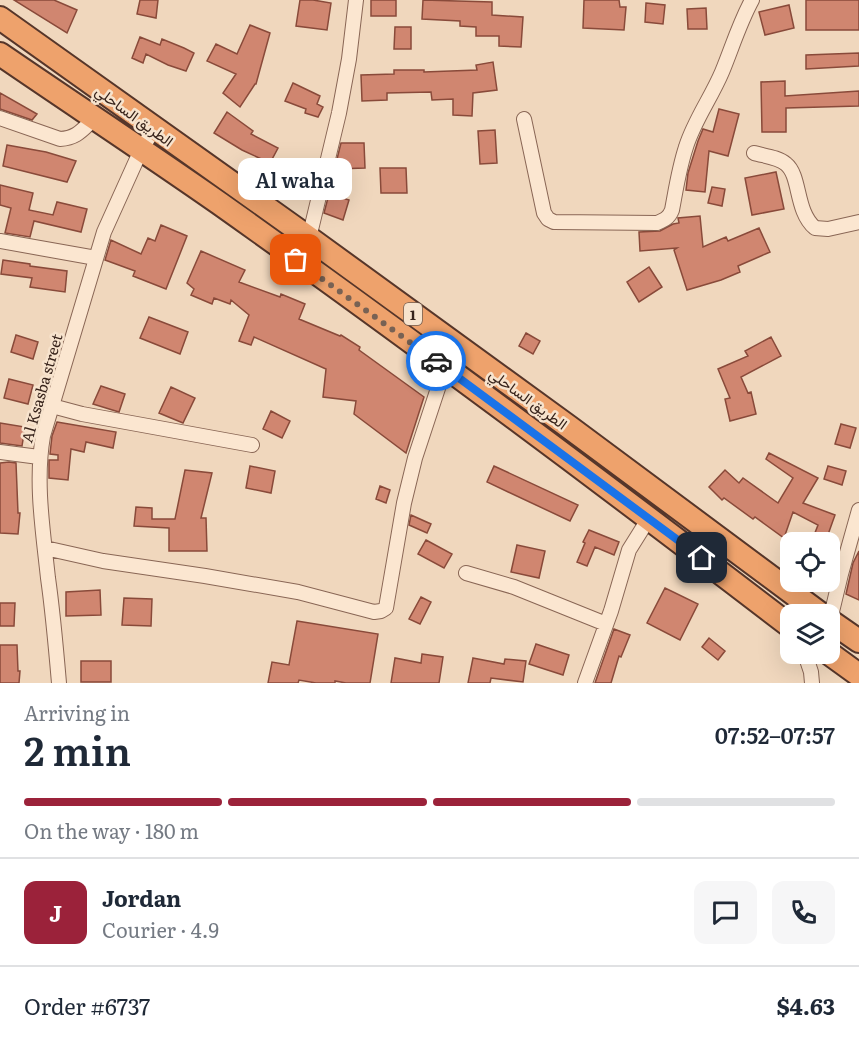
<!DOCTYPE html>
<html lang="en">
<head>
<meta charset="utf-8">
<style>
  body { margin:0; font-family:Literata,Vazirmatn,serif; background:#f6f6f7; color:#1f2937; height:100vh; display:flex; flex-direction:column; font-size:22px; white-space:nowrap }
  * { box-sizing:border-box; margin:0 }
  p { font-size:20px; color:#747a83 }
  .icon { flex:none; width:33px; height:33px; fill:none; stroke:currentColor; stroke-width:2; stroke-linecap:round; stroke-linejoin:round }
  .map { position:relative; height:683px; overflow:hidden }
  .sheet { display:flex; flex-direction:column; background:#fff; flex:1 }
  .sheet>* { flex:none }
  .tools { position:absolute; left:780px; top:532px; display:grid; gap:12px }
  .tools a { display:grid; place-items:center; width:60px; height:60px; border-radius:12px; background:#fff; box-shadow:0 6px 24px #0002; font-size:30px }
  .pin { position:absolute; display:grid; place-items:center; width:51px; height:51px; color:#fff; margin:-26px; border-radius:12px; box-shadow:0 3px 9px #0006 }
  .courier { position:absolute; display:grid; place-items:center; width:60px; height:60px; margin:-30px; border:4px solid #1a73e8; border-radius:50%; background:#fff; color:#222; box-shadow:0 2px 8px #0007 }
  .bubble { position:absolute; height:42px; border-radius:12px; background:#fff; box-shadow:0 6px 24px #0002; font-size:20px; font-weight:600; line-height:42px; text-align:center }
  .headline em { font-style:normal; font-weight:600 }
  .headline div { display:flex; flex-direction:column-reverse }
  .headline { display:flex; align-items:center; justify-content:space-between; height:102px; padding:0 24px }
  h1 { font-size:39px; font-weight:600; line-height:45px }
  .bar { display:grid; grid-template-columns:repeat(4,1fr); gap:9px 6px; align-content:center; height:72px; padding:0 24px }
  .bar i { height:8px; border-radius:4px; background:#e0e1e3 }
  .bar .active { background:#9b223a }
  .bar p { grid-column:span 4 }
  .line { display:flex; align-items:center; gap:15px; padding:0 24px; border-top:2px solid #e0e1e3 }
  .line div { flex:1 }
  .round { display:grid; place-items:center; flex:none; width:63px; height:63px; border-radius:12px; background:#f6f6f7 }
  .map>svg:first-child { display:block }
</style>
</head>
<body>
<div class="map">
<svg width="859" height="683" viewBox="0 0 859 683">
  <rect width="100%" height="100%" fill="#f0d7bd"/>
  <path fill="#d08670" stroke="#894a3a" stroke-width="1.5" d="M14 0H54L77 10 67 33Z
    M140 0H158L156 18 137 14Z
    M300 0H313L331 3 327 30 296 26Z
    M371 0H396V16H371Z
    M423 0 492 2V15L523 17 521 47 499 46V36H476V27L460 26V21L422 19Z
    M584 0H619L620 7H626L624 30 583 28Z
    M806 0H859V30H806Z
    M646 3 665 5 663 24 645 22Z
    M789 5 794 28 765 35 759 12Z
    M706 8 707 29H688L687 9Z
    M250 25 270 33 256 84H255L240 107 223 93 236 74 207 61 216 44 237 54Z
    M395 27H411V49H394Z
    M140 37 160 45 162 39 184 48 194 53 186 71 168 65 146 54 143 63 132 58Z
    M859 53V66L806 69V55Z
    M493 62 497 90 473 93 472 116 453 115V99L432 100 431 92 387 93V100L362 101 361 75 394 74V70H424V72L477 70 476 65Z
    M785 81V96L859 91V106L786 108V132H762L761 82Z
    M293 83 320 96 317 104 323 107 318 117 305 113 306 109 285 101Z
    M0 93 37 114 32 120 0 109Z
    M719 109 739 114 728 156 709 151 705 192 686 190 688 173 698 141 703 129 713 132Z
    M227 112 253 131 251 134 278 148 270 163 242 150 214 133Z
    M495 130 497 163 480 164 478 131Z
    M341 143H364L365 168 336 169V163Z
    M7 145 46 152 76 161 67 182 3 166Z
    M380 168H406L407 193H381Z
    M776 172 784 209 752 215 745 178Z
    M0 185 33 193 29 210 53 215 57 202 87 209 81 232 34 221 30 237 5 233 11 208 0 205Z
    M712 187 725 189 722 206 708 203Z
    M329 194 349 200 343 220 324 213Z
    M700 216 703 247 726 237 728 241 759 228 770 252 738 266 740 272 721 280 687 290 674 250 677 248 640 251 639 232 660 231 673 224 679 223 678 218Z
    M161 225 187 236 166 289 133 276 135 271 105 260 111 240 141 254 148 238 155 241Z
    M201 251 245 270 239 282 280 297 281 294 305 304 299 319 340 336 341 335 360 347 359 350 424 397 406 453 354 414 356 401 323 397 326 369 254 337 251 345 239 341 249 315 231 300 230 304 214 298 212 304 191 295 194 289 187 283Z
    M3 260 30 264V266L67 271 65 292 30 287 32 278 1 274Z
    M649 267 662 287 639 302 627 282Z
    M149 317 188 332 180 354 140 338Z
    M526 333 540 341 533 354 519 346Z
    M16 335 38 342 33 359 11 352Z
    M771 337 781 356 741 377 748 393 751 392 756 414 730 421 725 399 730 398 718 369 748 356 745 351Z
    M9 379 33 385 28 404 4 398Z
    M101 386 125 394 119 412 93 404Z
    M171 387 195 398 183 423 159 413Z
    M271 411 290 421 282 438 263 429Z
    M57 422 116 432 113 448 86 442 84 452 71 449 68 480 49 478V460H58V455L50 454 52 436Z
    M0 423 25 427 22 446 0 443Z
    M841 424 856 428 850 448 835 444Z
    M769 453 818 478 803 503 835 515 825 543H811L818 525 793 512 784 538 755 517 753 519 724 498 722 500 709 487 725 470 739 483 743 478 778 503 793 478 766 459Z
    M9 462 16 463 18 513H20L18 534 0 533V463Z
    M250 466 275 471 271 493 246 488Z
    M494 466 578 505 570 521 487 482Z
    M828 466 846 471 842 485 824 479Z
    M185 470 212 473 201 518H206L207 551H169V528L134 526 136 507 152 508V519H175Z
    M380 486 390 490 386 503 376 499Z
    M411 515 431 524 427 533 409 525Z
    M589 530 619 542 614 555 595 547 587 566 577 562 585 543 583 542Z
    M426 540 452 554 444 568 418 554Z
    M517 545 545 551 539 578 511 572Z
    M859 551V600L846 594 853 563Z
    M665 588 698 604 680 640 647 623Z
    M100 590 101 615 66 616V592Z
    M421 597 431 602 420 624 409 619Z
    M124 598 152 599 151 626 122 625Z
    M0 603H15L14 626H0Z
    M297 621 378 634 370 683H346L335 681V683H316L299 680 298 683H268L272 662 289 665Z
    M614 629 630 635 621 657 619 656 611 683H595Z
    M709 638 725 651 718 660 702 647Z
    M536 644 569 655 563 675 529 664Z
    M0 645H17L18 671H20L19 683H0Z
    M422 654 443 657 439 683H391L395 658 421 663Z
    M473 658 504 664 505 659 526 661 523 682 491 678 490 683H468Z
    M81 661H111V682H81Z"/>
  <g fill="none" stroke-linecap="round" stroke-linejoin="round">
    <defs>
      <path id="minor" d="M0 118 60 139C77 138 82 130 94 119
        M524 119 544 213 548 219 554 222 657 223C664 220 669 218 672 210 676 189 679 168 686 147 694 121 711 98 722 72 732 48 739 24 752 0
        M754 153C764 156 778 157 786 164 801 176 795 211 815 228L828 229 859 222
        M309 238 339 113 349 59 356 0
        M0 241 96 258
        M52 406 82 414 252 445
        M0 452 39 457
        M45 548 103 561 205 576 298 592 374 612 381 611 386 608 387 602 404 503 415 458 445 367
        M466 573 514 587 606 624
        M830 620 841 574 859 510
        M805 654 811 672 812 683
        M59 683C56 648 53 613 48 578 43 531 35 482 43 436L104 232 141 150 154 129
        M585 683 611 611 629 550 649 518"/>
      <path id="trunk" d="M0 18 309 238 569 427 822 615
        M0 54C73 104 146 152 219 203 412 340 602 482 790 626
        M830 621 859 641
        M830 654 859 675"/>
    </defs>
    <use href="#minor" stroke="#896655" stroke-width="16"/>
    <use href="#trunk" stroke="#56362a" stroke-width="26"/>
    <use href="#minor" stroke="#fbe6d0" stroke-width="14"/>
    <use href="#trunk" stroke="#eea26c" stroke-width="22"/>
  </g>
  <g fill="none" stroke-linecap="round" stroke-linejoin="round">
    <path stroke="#786254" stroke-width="6" stroke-dasharray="0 10.8" d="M296 260 436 361"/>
    <path stroke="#1a73e8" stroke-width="8" d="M436 361 702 558"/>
  </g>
  <g text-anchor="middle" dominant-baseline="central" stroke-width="5" stroke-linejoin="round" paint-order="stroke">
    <rect fill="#f7e3cd" stroke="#715d50" stroke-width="1.5" x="404" y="303" width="18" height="22" rx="4.5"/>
    <g font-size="14" font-weight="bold" fill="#37231b">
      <text x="413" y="314">1</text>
    </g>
    <g font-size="15" fill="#37231b" stroke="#f7e3cd">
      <text transform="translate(135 115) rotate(36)">الطريق الساحلي</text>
      <text transform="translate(41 388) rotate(-74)">Al Ksasba street</text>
      <text transform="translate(529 398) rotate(36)">الطريق الساحلي</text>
    </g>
  </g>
</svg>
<div class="tools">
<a><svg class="icon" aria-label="locate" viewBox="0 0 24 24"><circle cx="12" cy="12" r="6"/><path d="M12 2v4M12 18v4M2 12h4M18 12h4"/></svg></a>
<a><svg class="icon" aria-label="layers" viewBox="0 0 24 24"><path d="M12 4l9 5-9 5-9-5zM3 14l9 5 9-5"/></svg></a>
</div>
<div class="pin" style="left:296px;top:260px;background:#ea580c"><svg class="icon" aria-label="bag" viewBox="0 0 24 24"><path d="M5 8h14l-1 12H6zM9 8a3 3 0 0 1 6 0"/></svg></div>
<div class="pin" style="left:702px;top:558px;background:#1f2937"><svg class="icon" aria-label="home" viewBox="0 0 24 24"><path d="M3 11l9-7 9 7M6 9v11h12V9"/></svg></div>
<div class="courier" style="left:436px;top:361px"><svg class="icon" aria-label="car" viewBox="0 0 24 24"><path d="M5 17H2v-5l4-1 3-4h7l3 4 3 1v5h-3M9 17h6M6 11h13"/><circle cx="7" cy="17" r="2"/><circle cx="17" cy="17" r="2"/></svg></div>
<div class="bubble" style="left:238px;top:158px;width:114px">Al waha</div>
</div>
<section class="sheet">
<div class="headline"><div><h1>2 min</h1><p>Arriving in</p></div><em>07:52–07:57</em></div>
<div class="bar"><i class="active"></i><i class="active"></i><i class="active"></i><i></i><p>On the way · 180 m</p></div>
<div class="line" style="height:108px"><b class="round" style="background:#9b223a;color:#fff">J</b><div><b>Jordan</b><p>Courier · 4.9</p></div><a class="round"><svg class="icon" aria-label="chat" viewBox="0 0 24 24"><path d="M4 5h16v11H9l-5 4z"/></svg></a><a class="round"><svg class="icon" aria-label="phone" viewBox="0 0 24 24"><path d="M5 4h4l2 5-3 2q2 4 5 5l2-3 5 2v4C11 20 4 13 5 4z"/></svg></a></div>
<div class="line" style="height:78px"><div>Order #6737</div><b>$4.63</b></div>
</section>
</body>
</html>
